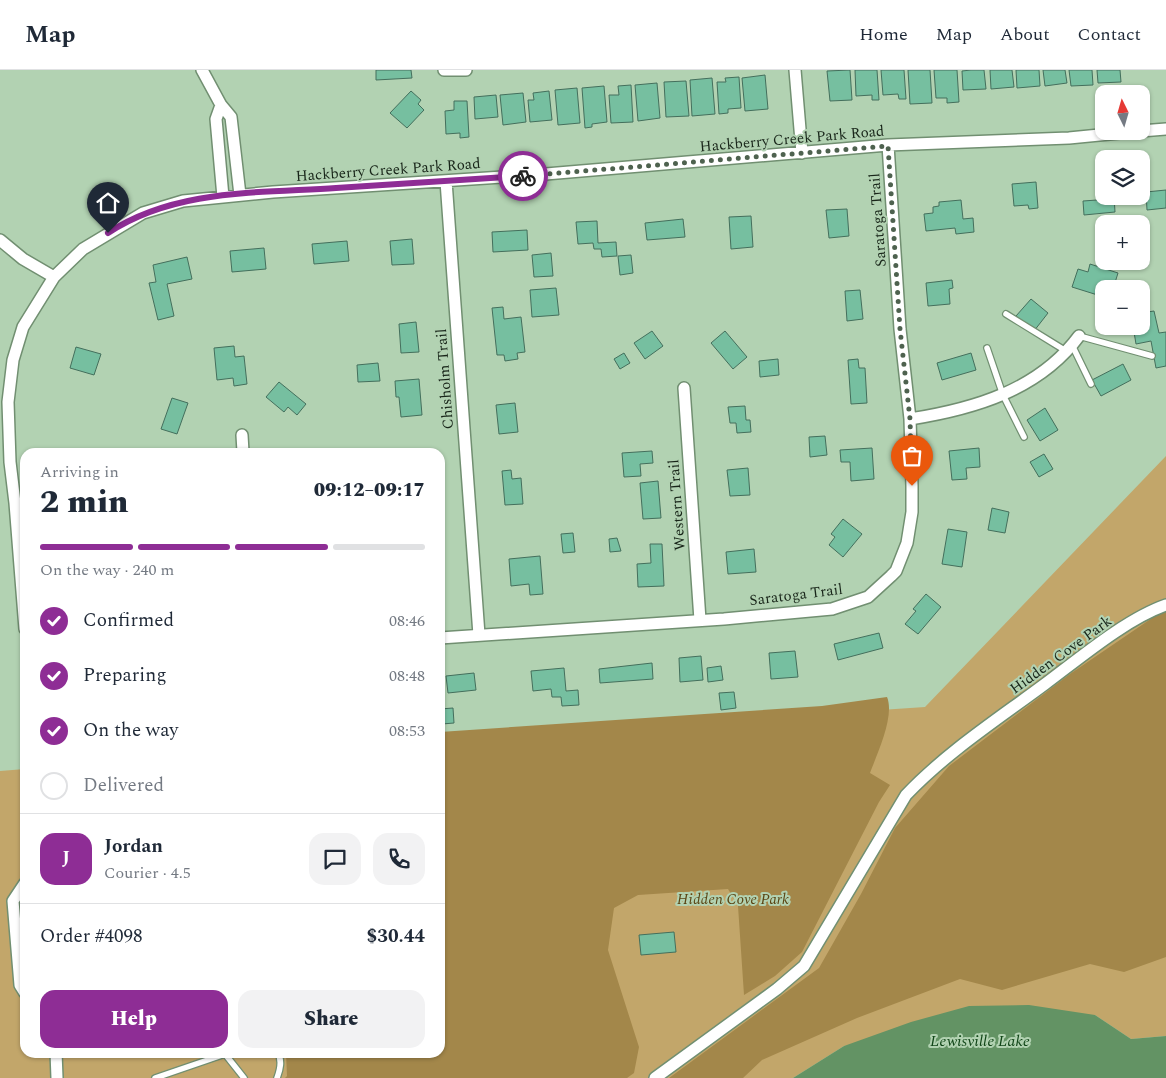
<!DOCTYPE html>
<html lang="en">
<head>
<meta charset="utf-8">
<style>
  body { margin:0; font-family:Spectral,serif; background:#f2f2f3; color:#1f2937; height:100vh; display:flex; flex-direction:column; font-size:19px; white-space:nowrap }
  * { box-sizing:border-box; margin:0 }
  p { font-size:16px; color:#747a83 }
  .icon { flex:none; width:28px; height:28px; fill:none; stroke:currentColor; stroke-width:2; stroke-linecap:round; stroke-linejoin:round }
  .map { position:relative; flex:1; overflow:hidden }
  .sheet { position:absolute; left:20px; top:378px; width:425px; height:610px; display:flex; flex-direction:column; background:#fff; border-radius:15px; box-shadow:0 1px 4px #0004 }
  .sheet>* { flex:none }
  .needle { width:32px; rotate:355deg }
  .tools { position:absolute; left:1095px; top:15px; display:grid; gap:10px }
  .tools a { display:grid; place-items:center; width:55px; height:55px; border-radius:10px; background:#fff; box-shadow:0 1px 4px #0004; font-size:25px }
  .pin { position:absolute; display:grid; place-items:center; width:42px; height:42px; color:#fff; margin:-51px -21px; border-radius:50% 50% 50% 0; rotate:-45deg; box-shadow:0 0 5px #0007 }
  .pin .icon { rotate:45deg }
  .courier { position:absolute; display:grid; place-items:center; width:50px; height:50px; margin:-25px; border:4px solid #8e2d95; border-radius:50%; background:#fff; color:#222; box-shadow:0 1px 6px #0007 }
  .summary em { font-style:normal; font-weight:800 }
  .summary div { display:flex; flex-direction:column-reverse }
  .summary { display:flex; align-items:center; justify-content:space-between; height:85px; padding:0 20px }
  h1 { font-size:32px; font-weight:800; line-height:38px }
  .bar { display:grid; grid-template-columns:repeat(4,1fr); gap:8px 5px; align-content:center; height:60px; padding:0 20px }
  .bar i { height:6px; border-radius:4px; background:#e0e1e3 }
  .bar .selected { background:#8e2d95 }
  .bar p { grid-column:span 4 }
  .line { display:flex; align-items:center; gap:12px; padding:0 20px; border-top:1px solid #e0e1e3 }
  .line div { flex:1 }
  .round { display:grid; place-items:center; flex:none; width:52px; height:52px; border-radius:15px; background:#f2f2f3 }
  ol { padding:0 20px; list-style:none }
  li { display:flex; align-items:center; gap:15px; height:55px }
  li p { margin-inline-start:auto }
  li .icon { padding:5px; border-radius:50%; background:#8e2d95; color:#fff; stroke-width:4 }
  li:last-child { color:#747a83 }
  li i { width:28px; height:28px; border:2px solid #e0e1e3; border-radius:50% }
  .button { display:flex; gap:10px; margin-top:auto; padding:10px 20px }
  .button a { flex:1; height:58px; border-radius:15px; background:#8e2d95; color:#fff; font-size:20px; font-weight:800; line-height:58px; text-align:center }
  .button a+a { background:#f2f2f3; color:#1f2937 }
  header { display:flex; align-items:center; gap:30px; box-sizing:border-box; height:70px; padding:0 25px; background:#fff; border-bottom:1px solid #e0e1e3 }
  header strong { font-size:24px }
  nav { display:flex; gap:28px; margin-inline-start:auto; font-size:18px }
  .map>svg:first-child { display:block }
</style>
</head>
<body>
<header>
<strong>Map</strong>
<nav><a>Home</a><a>Map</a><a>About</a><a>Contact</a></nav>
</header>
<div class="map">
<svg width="1166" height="1008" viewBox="0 0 1166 1008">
  <rect width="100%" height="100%" fill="#b2d2b2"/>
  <path fill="#c2a66a" d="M1166 386V966L1131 969 1095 945 844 976 793 1008H0V701L25 699V982H440V670L925 637Z"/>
  <path fill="#a3874a" d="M1166 541V887L1124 902 1090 894 1002 920 960 909 857 948 762 990 743 1008H669L819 898 861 824 895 758 949 696 1070 604 1158 544Z
    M887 627C895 646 877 684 870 703L890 715 879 732 802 882 775 906 744 925 738 836 728 819 638 825 614 838 608 880 639 977 634 1003 627 1008H285L287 1006 286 983 440 982V662L822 636Z"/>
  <path fill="#639364" d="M1029 935 1095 945 1131 969 1166 966V1008H793L844 976 911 952 969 936Z"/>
  <path fill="#76bfa0" stroke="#446f5c" d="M376 0H411L412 8 376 10Z
    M850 0 852 30 830 31 827 1Z
    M855 0H877L879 30H872V25L856 26Z
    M881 0H904L906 29H899L898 24 883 25Z
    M908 0H930L932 33 910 34Z
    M934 0H957L959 32 947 33V28H936Z
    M971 0H984L986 19 963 20 962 1Z
    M990 0H1012L1014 17 991 19Z
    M1016 0H1039L1040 16 1017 18Z
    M1043 0H1065L1067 13 1045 16Z
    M1069 0H1092L1093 15 1071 16Z
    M1097 0H1120L1121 12 1098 13Z
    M765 5 768 39 745 41 742 8Z
    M739 7 741 38 728 39V43L719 44 717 12H726L725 8Z
    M712 8 715 44 692 46 690 10Z
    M686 11 689 46 666 47 664 12Z
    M657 13 660 48 638 51 635 15Z
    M631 15 633 52 611 53 609 25H619L618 16Z
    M604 16 607 52 592 54V57L585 58 582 18Z
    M577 18 580 53 558 55 555 20Z
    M411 21 421 30 418 34 424 40 407 58 390 43Z
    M549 21 552 50 530 52 528 30H534L533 23Z
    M523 23 526 52 503 55 500 25Z
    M496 25 498 47 475 49 474 27Z
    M454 31H467L469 67 460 68V63L446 64 445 41 454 40Z
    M1036 112 1038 138 1029 139 1028 135 1014 136 1012 114Z
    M1096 119H1104V126H1114L1115 142 1084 145 1083 131 1097 130Z
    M1166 120V138L1147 140 1146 122Z
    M961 130 963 149 973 148 974 162 956 164 955 158 926 161 924 144 933 143V137L939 136V132Z
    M847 139 849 166 829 168 826 140Z
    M751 146 753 177 731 179 729 147Z
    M683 149 685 167 647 170 645 153Z
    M597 151 598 173 616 172 617 186 602 187 601 179H594L593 173 578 174 576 152Z
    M527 160 528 180 493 182 492 162Z
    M412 169 414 194 392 195 390 171Z
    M347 171 349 191 314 194 312 174Z
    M264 178 266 199 232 202 230 181Z
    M551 183 553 206 534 207 532 185Z
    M631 185 633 203 620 205 618 186Z
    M187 187 192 209 167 214 174 246 158 250 149 213 156 212 153 195Z
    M1090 194 1118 203 1113 219H1104V227L1072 217 1078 199 1088 202Z
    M952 210 953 218 949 219 950 234 928 236 926 213Z
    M556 218 559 245 532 247 530 220Z
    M860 220 863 249 847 251 845 221Z
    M1031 229 1048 243 1034 261 1016 246Z
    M503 237 504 249 521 247 525 282 517 283 518 289 505 291 504 285H497L492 238Z
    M1154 241 1159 263 1166 262V296L1156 298 1151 271 1136 274 1133 256H1141V243Z
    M416 252 419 282 401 283 399 254Z
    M652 261 663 276 645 289 634 273Z
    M725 261 747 287 733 299 711 273Z
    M234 276 235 287 244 286 247 314 234 316 233 308 217 310 214 278Z
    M76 277 101 284 94 305 70 298Z
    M624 283 630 293 620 299 614 289Z
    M971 283 976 300 942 310 937 293Z
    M778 289 779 305 760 307 759 291Z
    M858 289 859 298H865L867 333 851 334 848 290Z
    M378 293 380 311 358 312 357 295Z
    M1123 294 1131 310 1101 326 1092 310Z
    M419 309 422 345 401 347 399 327H396L395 311Z
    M279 312 306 334 297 345 288 337 284 342 266 327Z
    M172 328 188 333 177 364 161 359Z
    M515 333 518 362 499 364 496 335Z
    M745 336 746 350H750L751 362 737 363 736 353H730L728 337Z
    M1045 338 1058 360 1040 371 1027 350Z
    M825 366 827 385 810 387 809 367Z
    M872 378 874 409 851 411 850 392H841L840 380Z
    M979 378 980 397 966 398 967 409 952 410 949 381Z
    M652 381 653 393 640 394 641 406 624 407 622 383Z
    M1044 384 1053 399 1039 407 1030 392Z
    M748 398 750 425 730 426 727 400Z
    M511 400 512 409 521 408 523 434 505 435 502 401Z
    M658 411 661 448 643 449 640 413Z
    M992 438 1009 442 1005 463 988 460Z
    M843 449 862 464 843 487 829 475 835 467 831 464Z
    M948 459 967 462 962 497 942 494Z
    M573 463 575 482 563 483 561 464Z
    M617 468 621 481 610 482 609 469Z
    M650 474H662L664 516 638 517 637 494 651 493Z
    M754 479 756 502 728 504 726 482Z
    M540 486 543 524 530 525 529 514 511 516 509 489Z
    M926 524 941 537 918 564 905 554 916 541 913 539Z
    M879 563 883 578 838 590 834 574Z
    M795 581 798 607 771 609 769 583Z
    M701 586 703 610 680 612 679 588Z
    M652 593 653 609 600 613 599 599Z
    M721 596 723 610 708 612 707 598Z
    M564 598 566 621 578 620 579 635 562 636 561 627H552L551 619 533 621 531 601Z
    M474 603 476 620 448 623 446 606Z
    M734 622 736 638 721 640 719 623Z
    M453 638 454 653 442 654 440 639Z
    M674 862 676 882 641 885 639 865Z"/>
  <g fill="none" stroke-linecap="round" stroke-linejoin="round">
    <defs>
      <path id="lane" d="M1006 244 1066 281
        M1079 266 1152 286
        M1072 275 1091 314
        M987 278 1003 325 1024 367
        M225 984 244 1008
        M155 1008 231 982
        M277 1008C280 1000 283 990 277 982"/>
      <path id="street" d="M202 0 221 35 231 47 240 125
        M444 0H466
        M795 0 802 83
        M221 35 216 49 223 127
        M1141 61 1166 59
        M446 111 479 565
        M0 170 23 189 54 207
        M684 318 700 550
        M910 349C974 339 1039 320 1079 266
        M242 365 243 382
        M25 559 15 433 10 392 8 332 13 290 23 257 54 207 83 179 143 143 183 131 273 122 534 105 888 75 1069 68 1140 61
        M440 568 724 549 832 539 868 527 891 506 896 501 907 473 912 442V416L910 349 900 259 888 75
        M25 813 13 831 20 915 25 923
        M56 982 57 1008
        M655 1008 777 919 804 896 906 725C947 682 998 649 1045 614 1080 588 1126 549 1166 535"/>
    </defs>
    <use href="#lane" stroke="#718f71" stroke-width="8"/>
    <use href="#street" stroke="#718f71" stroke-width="14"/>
    <use href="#lane" stroke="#fff" stroke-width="5.5"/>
    <use href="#street" stroke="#fff" stroke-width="11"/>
  </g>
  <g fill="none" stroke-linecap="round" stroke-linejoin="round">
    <path stroke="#4e624f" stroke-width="5" stroke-dasharray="0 9" d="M523 106 888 76 900 259 910 349 912 416"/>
    <path stroke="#8e2d95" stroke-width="6" d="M108 163C174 119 259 123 336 118 399 114 461 110 523 106"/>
  </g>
  <g text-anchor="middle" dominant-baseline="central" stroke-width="4" stroke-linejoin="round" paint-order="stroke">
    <g font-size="15" fill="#182519" stroke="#b2d2b2">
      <text transform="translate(792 69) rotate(-5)">Hackberry Creek Park Road</text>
      <text transform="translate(388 100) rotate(-4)">Hackberry Creek Park Road</text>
      <text transform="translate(878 150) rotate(-94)">Saratoga Trail</text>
      <text transform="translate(445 309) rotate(-94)">Chisholm Trail</text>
      <text transform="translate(677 435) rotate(-94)">Western Trail</text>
      <text transform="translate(796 525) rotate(-7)">Saratoga Trail</text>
      <text transform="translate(1061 585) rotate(-36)">Hidden Cove Park</text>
    </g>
    <g font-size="15" font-style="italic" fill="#5a4514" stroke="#b2d2b2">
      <text x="733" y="829">Hidden Cove Park</text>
    </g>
    <g font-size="16" font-style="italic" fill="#114618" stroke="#b2d2b2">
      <text x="980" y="971">Lewisville Lake</text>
    </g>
  </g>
</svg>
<div class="tools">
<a><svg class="needle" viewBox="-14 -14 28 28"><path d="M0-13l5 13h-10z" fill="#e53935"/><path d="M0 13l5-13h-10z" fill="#747a83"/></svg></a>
<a><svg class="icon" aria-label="layers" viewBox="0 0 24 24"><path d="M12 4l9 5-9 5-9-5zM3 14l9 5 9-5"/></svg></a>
<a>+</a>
<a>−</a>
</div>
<div class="pin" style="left:912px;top:416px;background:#ea580c"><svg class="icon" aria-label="bag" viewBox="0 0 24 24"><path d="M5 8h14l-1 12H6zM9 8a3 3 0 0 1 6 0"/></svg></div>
<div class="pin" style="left:108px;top:163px;background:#1f2937"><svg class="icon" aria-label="home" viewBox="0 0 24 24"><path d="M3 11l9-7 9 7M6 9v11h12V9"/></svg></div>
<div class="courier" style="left:523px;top:106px"><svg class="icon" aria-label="bike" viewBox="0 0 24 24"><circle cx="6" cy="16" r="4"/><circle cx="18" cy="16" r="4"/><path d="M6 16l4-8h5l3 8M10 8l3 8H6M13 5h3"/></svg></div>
<section class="sheet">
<div class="summary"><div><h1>2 min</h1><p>Arriving in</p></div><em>09:12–09:17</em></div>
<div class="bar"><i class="selected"></i><i class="selected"></i><i class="selected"></i><i></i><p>On the way · 240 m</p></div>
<ol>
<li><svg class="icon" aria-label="check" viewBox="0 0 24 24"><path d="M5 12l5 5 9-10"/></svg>Confirmed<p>08:46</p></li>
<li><svg class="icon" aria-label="check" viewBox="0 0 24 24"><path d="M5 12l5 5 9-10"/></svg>Preparing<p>08:48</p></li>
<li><svg class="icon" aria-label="check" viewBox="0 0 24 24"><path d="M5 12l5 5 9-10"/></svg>On the way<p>08:53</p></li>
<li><i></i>Delivered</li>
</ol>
<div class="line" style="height:90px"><b class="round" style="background:#8e2d95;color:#fff">J</b><div><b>Jordan</b><p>Courier · 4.5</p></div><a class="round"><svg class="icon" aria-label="chat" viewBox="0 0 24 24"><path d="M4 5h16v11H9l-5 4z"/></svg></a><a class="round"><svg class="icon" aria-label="phone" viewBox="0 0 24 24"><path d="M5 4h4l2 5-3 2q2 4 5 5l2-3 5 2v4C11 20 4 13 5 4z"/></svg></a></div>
<div class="line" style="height:65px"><div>Order #4098</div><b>$30.44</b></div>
<div class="button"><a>Help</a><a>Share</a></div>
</section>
</div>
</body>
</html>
